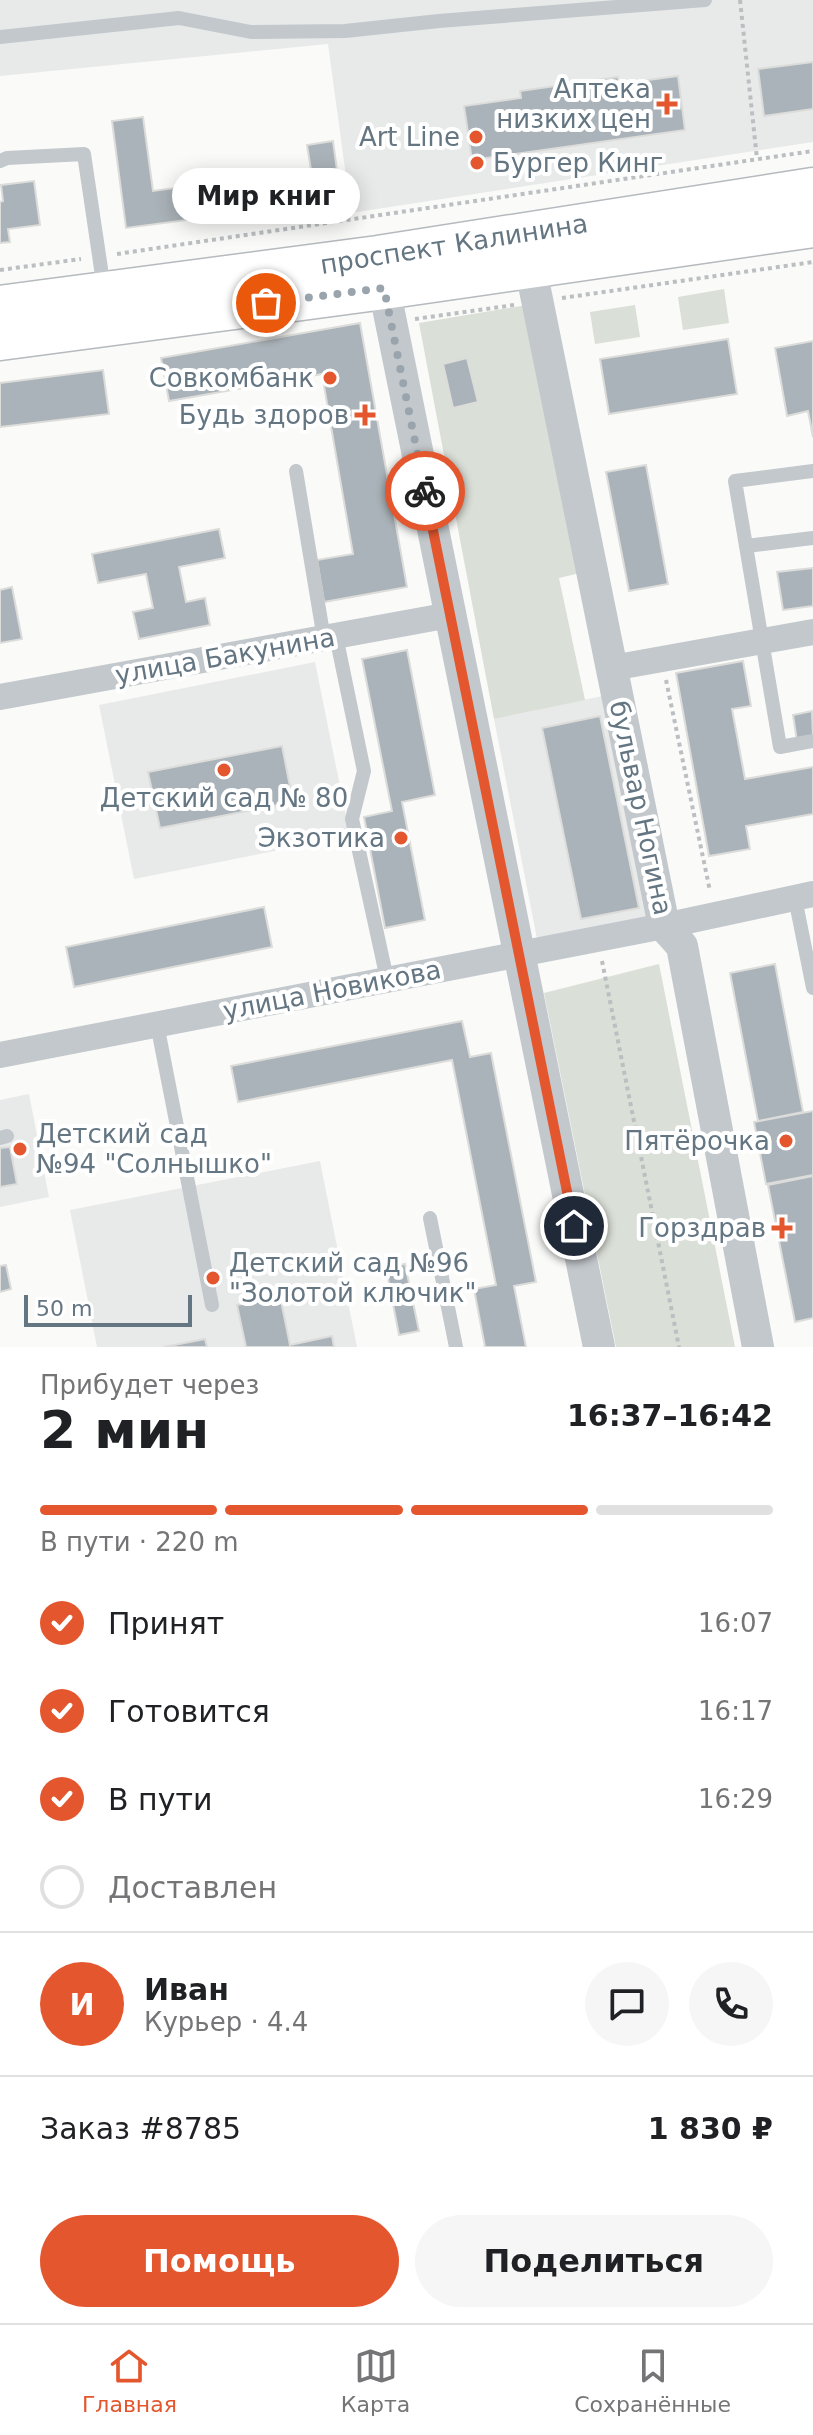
<!DOCTYPE html>
<html lang="ru">
<head>
<meta charset="utf-8">
<style>
  body { margin:0; font-family:"DejaVu Sans",sans-serif; background:#f6f6f6; color:#202124; height:100vh; display:flex; flex-direction:column; font-size:30px; white-space:nowrap }
  * { box-sizing:border-box; margin:0 }
  p { font-size:26px; color:#757577 }
  .icon { flex:none; width:44px; height:44px; fill:none; stroke:currentColor; stroke-width:2; stroke-linecap:round; stroke-linejoin:round }
  .map { position:relative; height:1347px; overflow:hidden }
  .panel { display:flex; flex-direction:column; background:#fff; flex:1 }
  .panel>* { flex:none }
  .scale { position:absolute; left:24px; bottom:20px; width:168px; box-sizing:border-box; padding-left:8px; border:4px solid #657683; border-top:0; font-size:22px; line-height:28px; white-space:nowrap; color:#657683; -webkit-text-stroke:6px #fff; paint-order:stroke }
  .pin { position:absolute; display:grid; place-items:center; width:68px; height:68px; color:#fff; margin:-34px; border:4px solid #fff; border-radius:50%; box-shadow:0 2px 8px #0007 }
  .courier { position:absolute; display:grid; place-items:center; width:80px; height:80px; margin:-40px; border:6px solid #e4572e; border-radius:50%; background:#fff; color:#222; box-shadow:0 2px 10px #0007 }
  .bubble { position:absolute; height:56px; border-radius:28px; background:#fff; box-shadow:0 4px 20px #0003; font-size:26px; font-weight:700; line-height:56px; text-align:center }
  .headline em { font-style:normal; font-weight:700 }
  .headline div { display:flex; flex-direction:column-reverse }
  .headline { display:flex; align-items:center; justify-content:space-between; height:136px; padding:0 40px }
  h1 { font-size:52px; font-weight:700; line-height:60px }
  .bar { display:grid; grid-template-columns:repeat(4,1fr); gap:12px 8px; align-content:center; height:96px; padding:0 40px }
  .bar i { height:10px; border-radius:6px; background:#e0e0e0 }
  .bar .active { background:#e4572e }
  .bar p { grid-column:span 4 }
  .line { display:flex; align-items:center; gap:20px; padding:0 40px; border-top:2px solid #e0e0e0 }
  .line div { flex:1 }
  .round { display:grid; place-items:center; flex:none; width:84px; height:84px; border-radius:42px; background:#f6f6f6 }
  ol { padding:0 40px; list-style:none }
  li { display:flex; align-items:center; gap:24px; height:88px }
  li p { margin-inline-start:auto }
  li .icon { padding:8px; border-radius:50%; background:#e4572e; color:#fff; stroke-width:4 }
  li:last-child { color:#757577 }
  li i { width:44px; height:44px; border:4px solid #e0e0e0; border-radius:50% }
  .cta { display:flex; gap:16px; margin-top:auto; padding:16px 40px }
  .cta a { flex:1; height:92px; border-radius:48px; background:#e4572e; color:#fff; font-size:32px; font-weight:700; line-height:92px; text-align:center }
  .cta a+a { background:#f6f6f6; color:#202124 }
  .tab-bar { display:flex; justify-content:space-around; align-items:center; height:112px; border-top:2px solid #e0e0e0; background:#fff; font-size:22px; color:#757577 }
  .tab-bar a { display:grid; justify-items:center; gap:4px }
  .tab-bar .active { color:#e4572e }
  .map>svg:first-child { display:block }
</style>
</head>
<body>
<div class="map">
<svg width="813" height="1347" viewBox="0 0 813 1347">
  <rect width="100%" height="100%" fill="#fafaf8"/>
  <path fill="#e8e9e9" d="M0 0H813V142L351 213 328 44 0 76Z
    M315 662 350 836 134 879 99 705Z
    M607 695 650 923 538 944 494 719Z
    M29 1094 49 1197 0 1207V1100Z
    M320 1161 357 1347H97L70 1210Z"/>
  <path fill="#dadfd7" d="M724 289 729 323 683 330 678 297Z
    M527 305 580 573 559 578 585 700 494 719 419 323Z
    M635 305 640 337 595 344 590 312Z
    M659 964 735 1347H616L544 993Z"/>
  <path fill="#aab3b9" stroke="#dcdcda" stroke-width="2" d="M813 62V109L764 116 758 69Z
    M678 76 685 130 472 160 464 106 521 98 520 91 618 77 619 84Z
    M143 117 153 191 311 170 307 145 333 141 341 200 126 228 112 121Z
    M34 181 40 225 8 229 10 242 0 243V202L3 201 1 185Z
    M360 323 407 587 324 602 317 560 353 554 322 374 169 401 161 358Z
    M728 339 737 394 609 414 600 359Z
    M813 341V437L808 411 787 416 775 348Z
    M467 358 478 402 453 408 443 364Z
    M103 370 109 414 0 427V383Z
    M646 465 668 584 629 591 606 472Z
    M219 529 225 558 179 567 186 602 205 598 210 625 139 639 133 612 153 608 146 574 98 583 92 554Z
    M813 568V606L783 610 777 572Z
    M12 587 22 639 0 643V590Z
    M407 650 435 795 402 802 425 920 385 928 364 817 392 811 362 659Z
    M743 661 751 706 732 709 745 779 813 767V814L746 826 750 849 709 856 676 673Z
    M812 711 813 738 797 741 793 715Z
    M600 716 639 908 581 919 542 728Z
    M282 746 293 802 160 828 148 772Z
    M264 907 272 947 74 987 66 947Z
    M775 964 803 1112 758 1121 730 973Z
    M462 1021 470 1057 491 1053 536 1282 514 1286 526 1347H485L474 1289 496 1285 452 1060 238 1102 231 1066Z
    M813 1111V1175L766 1184 754 1122Z
    M10 1147 17 1184 0 1187V1148Z
    M813 1176V1318L795 1322 768 1185Z
    M405 1264 419 1331 399 1335 386 1268Z
    M6 1265 11 1289 0 1292V1266Z
    M280 1296 290 1345 332 1336 334 1347H246L237 1305Z
    M205 1339 207 1347H164Z"/>
  <g fill="none" stroke-linecap="round" stroke-linejoin="round">
    <defs>
      <path id="primary" d="M0 307 378 257 813 189
        M0 339 384 288 813 226"/>
    </defs>
    <use href="#primary" stroke="#b5babe" stroke-width="45"/>
    <path stroke="#bbbfc2" stroke-width="4" stroke-dasharray="4 4" stroke-linecap="butt" d="M740 0 757 159
      M117 254 813 151
      M0 270 81 259
      M562 298 813 262
      M415 319 514 305
      M666 680 710 891
      M602 961 679 1347"/>
    <path stroke="#c3c8cc" stroke-width="14" d="M0 37 179 18 251 32 345 31 439 21 705 0
      M0 161 7 158 84 154 104 289
      M296 471 324 639
      M813 471 735 481 780 747 813 741
      M746 546 813 538
      M336 636 364 771 352 819 387 979
      M795 898 813 988
      M157 1024 212 1305
      M0 1138 7 1136
      M430 1218 456 1347"/>
    <path stroke="#c3c8cc" stroke-width="26" d="M612 668 813 632
      M0 697 450 615
      M0 1055 664 926 813 894"/>
    <path stroke="#c3c8cc" stroke-width="32" d="M530 265 664 926 682 946 758 1347
      M380 268 599 1347"/>
    <use href="#primary" stroke="#fff" stroke-width="42"/>
  </g>
  <g fill="none" stroke-linecap="round" stroke-linejoin="round">
    <path stroke="#99a4ac" stroke-width="8" stroke-dasharray="0 14.4" d="M266 303 384 288 425 491"/>
    <path stroke="#e4572e" stroke-width="10" d="M425 491 574 1226"/>
  </g>
  <g fill="#e4572e" stroke="#fff" stroke-width="3">
    <path d="M663 92h8v8h8v8h-8v8h-8v-8h-8v-8h8z"/>
    <circle cx="476" cy="137" r="8"/>
    <circle cx="477" cy="163" r="8"/>
    <circle cx="330" cy="378" r="8"/>
    <path d="M361 403h8v8h8v8h-8v8h-8v-8h-8v-8h8z"/>
    <circle cx="224" cy="770" r="8"/>
    <circle cx="401" cy="838" r="8"/>
    <circle cx="786" cy="1141" r="8"/>
    <circle cx="20" cy="1149" r="8"/>
    <path d="M778 1216h8v8h8v8h-8v8h-8v-8h-8v-8h8z"/>
    <circle cx="213" cy="1278" r="8"/>
  </g>
  <g text-anchor="middle" dominant-baseline="central" stroke-width="8" stroke-linejoin="round" paint-order="stroke">
    <g font-size="26" fill="#657683" stroke="#fff" text-anchor="end">
      <text x="651" y="89">Аптека<tspan x="651" dy="30">низких цен</tspan></text>
      <text x="460" y="137">Art Line</text>
      <text x="493" y="163" text-anchor="start">Бургер Кинг</text>
      <text x="314" y="378">Совкомбанк</text>
      <text x="349" y="415">Будь здоров</text>
      <text x="224" y="798" text-anchor="middle">Детский сад № 80</text>
      <text x="385" y="838">Экзотика</text>
      <text x="36" y="1134" text-anchor="start">Детский сад<tspan x="36" dy="30">№94 "Солнышко"</tspan></text>
      <text x="770" y="1141">Пятёрочка</text>
      <text x="766" y="1228">Горздрав</text>
      <text x="229" y="1263" text-anchor="start">Детский сад №96<tspan x="229" dy="30">"Золотой ключик"</tspan></text>
    </g>
    <g font-size="26" fill="#657683" stroke="#fff">
      <text transform="translate(454 244) rotate(-9)">проспект Калинина</text>
      <text transform="translate(225 656) rotate(-10)">улица Бакунина</text>
      <text transform="translate(641 808) rotate(78)">бульвар Ногина</text>
      <text transform="translate(332 990) rotate(-11)">улица Новикова</text>
    </g>
  </g>
</svg>
<div class="scale">50 m</div>
<div class="pin" style="left:266px;top:303px;background:#ea580c"><svg class="icon" aria-label="bag" viewBox="0 0 24 24"><path d="M5 8h14l-1 12H6zM9 8a3 3 0 0 1 6 0"/></svg></div>
<div class="pin" style="left:574px;top:1226px;background:#1f2937"><svg class="icon" aria-label="home" viewBox="0 0 24 24"><path d="M3 11l9-7 9 7M6 9v11h12V9"/></svg></div>
<div class="courier" style="left:425px;top:491px"><svg class="icon" aria-label="bike" viewBox="0 0 24 24"><circle cx="6" cy="16" r="4"/><circle cx="18" cy="16" r="4"/><path d="M6 16l4-8h5l3 8M10 8l3 8H6M13 5h3"/></svg></div>
<div class="bubble" style="left:172px;top:168px;width:188px">Мир книг</div>
</div>
<section class="panel">
<div class="headline"><div><h1>2 мин</h1><p>Прибудет через</p></div><em>16:37–16:42</em></div>
<div class="bar"><i class="active"></i><i class="active"></i><i class="active"></i><i></i><p>В пути · 220 m</p></div>
<ol>
<li><svg class="icon" aria-label="check" viewBox="0 0 24 24"><path d="M5 12l5 5 9-10"/></svg>Принят<p>16:07</p></li>
<li><svg class="icon" aria-label="check" viewBox="0 0 24 24"><path d="M5 12l5 5 9-10"/></svg>Готовится<p>16:17</p></li>
<li><svg class="icon" aria-label="check" viewBox="0 0 24 24"><path d="M5 12l5 5 9-10"/></svg>В пути<p>16:29</p></li>
<li><i></i>Доставлен</li>
</ol>
<div class="line" style="height:144px"><b class="round" style="background:#e4572e;color:#fff">И</b><div><b>Иван</b><p>Курьер · 4.4</p></div><a class="round"><svg class="icon" aria-label="chat" viewBox="0 0 24 24"><path d="M4 5h16v11H9l-5 4z"/></svg></a><a class="round"><svg class="icon" aria-label="phone" viewBox="0 0 24 24"><path d="M5 4h4l2 5-3 2q2 4 5 5l2-3 5 2v4C11 20 4 13 5 4z"/></svg></a></div>
<div class="line" style="height:104px"><div>Заказ #8785</div><b>1 830 ₽</b></div>
<div class="cta"><a>Помощь</a><a>Поделиться</a></div>
</section>
<nav class="tab-bar">
<a class="active"><svg class="icon" aria-label="home" viewBox="0 0 24 24"><path d="M3 11l9-7 9 7M6 9v11h12V9"/></svg>Главная</a>
<a><svg class="icon" aria-label="map" viewBox="0 0 24 24"><path d="M3 6l6-2 6 2 6-2v14l-6 2-6-2-6 2zM9 4v14M15 6v14"/></svg>Карта</a>
<a><svg class="icon" aria-label="saved" viewBox="0 0 24 24"><path d="M7 4h10v16l-5-4-5 4z"/></svg>Сохранённые</a>
</nav>
</body>
</html>
